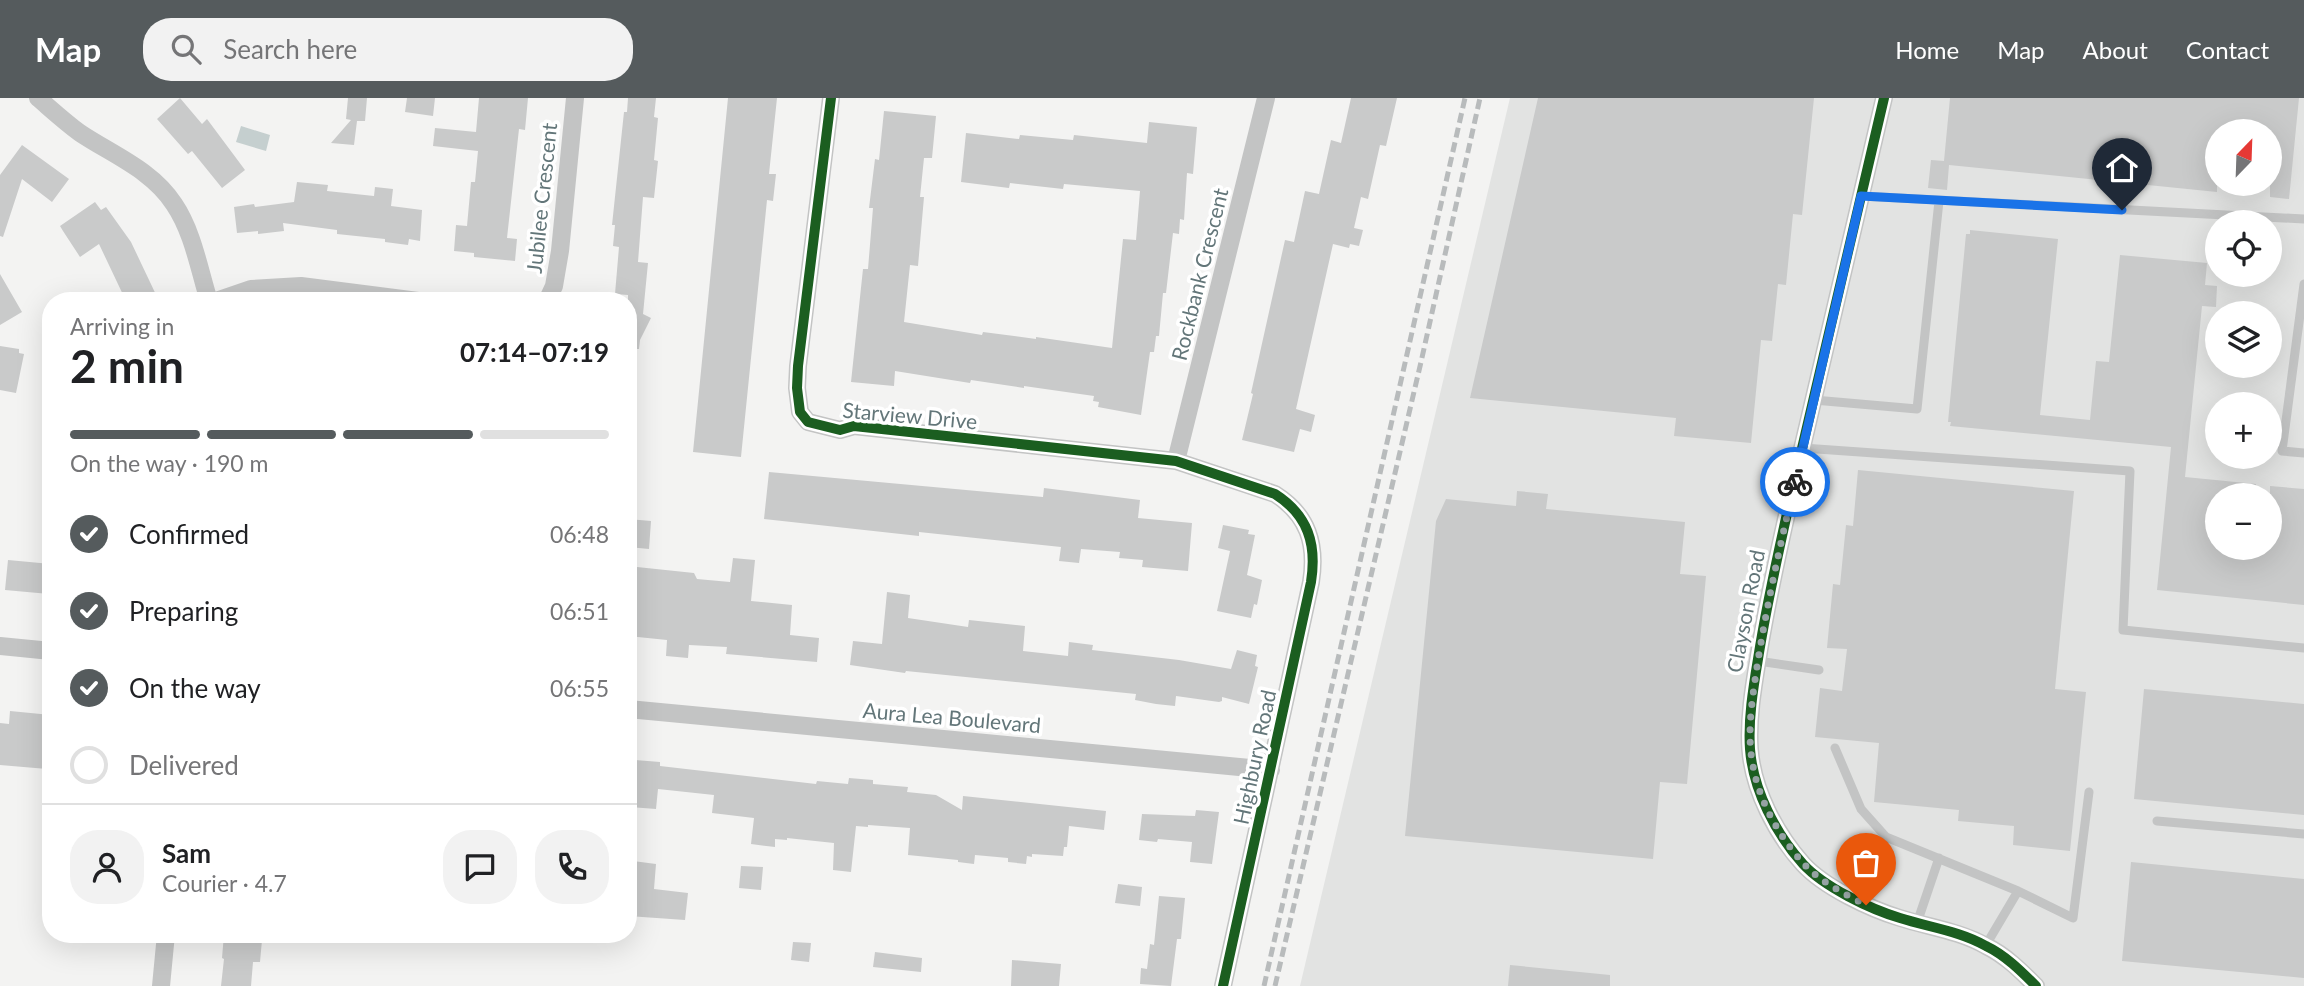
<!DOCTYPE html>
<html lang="en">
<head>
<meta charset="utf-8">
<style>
  body { margin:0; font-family:Lato,sans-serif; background:#f2f2f2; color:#202124; height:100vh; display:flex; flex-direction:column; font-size:26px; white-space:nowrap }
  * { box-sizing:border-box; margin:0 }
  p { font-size:23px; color:#757577 }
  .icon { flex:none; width:38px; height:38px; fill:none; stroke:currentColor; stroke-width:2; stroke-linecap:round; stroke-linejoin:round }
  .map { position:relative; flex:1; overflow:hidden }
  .panel { position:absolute; left:42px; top:194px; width:595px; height:651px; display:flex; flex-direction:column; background:#fff; border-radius:28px; box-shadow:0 7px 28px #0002 }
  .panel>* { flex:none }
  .needle { width:46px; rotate:23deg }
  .tools { position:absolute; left:2205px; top:21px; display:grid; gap:14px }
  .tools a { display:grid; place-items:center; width:77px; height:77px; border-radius:50%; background:#fff; box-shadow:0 7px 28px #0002; font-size:35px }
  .pin { position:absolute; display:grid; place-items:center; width:60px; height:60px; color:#fff; margin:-72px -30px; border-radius:50% 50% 50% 0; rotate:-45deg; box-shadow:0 0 7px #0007 }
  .pin .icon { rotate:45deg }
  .courier { position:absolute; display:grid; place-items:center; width:70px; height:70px; margin:-35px; border:5px solid #1a73e8; border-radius:50%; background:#fff; color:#222; box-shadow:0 2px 9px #0007 }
  .overview em { font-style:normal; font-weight:700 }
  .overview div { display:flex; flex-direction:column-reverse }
  .overview { display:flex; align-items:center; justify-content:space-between; height:119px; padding:0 28px }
  h1 { font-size:46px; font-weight:700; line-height:52px }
  .bar { display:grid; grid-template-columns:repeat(4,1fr); gap:10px 7px; align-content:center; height:84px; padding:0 28px }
  .bar i { height:9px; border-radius:5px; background:#e0e0e0 }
  .bar .active { background:#555b5d }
  .bar p { grid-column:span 4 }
  .line { display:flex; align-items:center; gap:18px; padding:0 28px; border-top:2px solid #e0e0e0 }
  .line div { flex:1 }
  .round { display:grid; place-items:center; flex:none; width:74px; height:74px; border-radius:28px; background:#f2f2f2 }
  ol { padding:0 28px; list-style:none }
  li { display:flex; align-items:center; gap:21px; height:77px }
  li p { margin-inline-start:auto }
  li .icon { padding:7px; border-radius:50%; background:#555b5d; color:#fff; stroke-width:4 }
  li:last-child { color:#757577 }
  li i { width:38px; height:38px; border:4px solid #e0e0e0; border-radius:50% }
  header { display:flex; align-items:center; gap:42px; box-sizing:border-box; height:98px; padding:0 35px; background:#555b5d; color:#fff }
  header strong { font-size:33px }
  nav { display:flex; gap:38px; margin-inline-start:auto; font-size:24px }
  .search { width:490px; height:63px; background:#f2f2f2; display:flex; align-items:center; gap:18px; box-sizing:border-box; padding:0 24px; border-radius:28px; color:#757577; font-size:26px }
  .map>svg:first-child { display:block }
</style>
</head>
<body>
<header>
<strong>Map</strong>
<div class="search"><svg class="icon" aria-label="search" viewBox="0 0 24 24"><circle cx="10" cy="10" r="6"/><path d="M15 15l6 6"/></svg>Search here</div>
<nav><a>Home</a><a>Map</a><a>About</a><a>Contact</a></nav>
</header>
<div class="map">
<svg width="2304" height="888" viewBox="0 0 2304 888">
  <rect width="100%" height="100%" fill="#f3f3f2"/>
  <path fill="#e2e3e2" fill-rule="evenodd" d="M1510 0H2304V888H1300ZM2217 33H2270V86H2217ZM2217 124H2270V177H2217ZM2217 215H2270V268H2217ZM2217 306H2270V359H2217ZM2217 397H2270V450H2217Z"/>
  <path fill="#c5cfcf" d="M241 28 270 37 266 53 236 44Z"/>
  <path fill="#c9caca" d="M180 0 202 26 207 21 245 72 222 90 192 53 188 56 157 21Z
    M348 0H367L365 23H357L354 47 331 45 351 22 346 21Z
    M407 0H435L433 18 405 14Z
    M479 0H528L525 32 519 31 507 140 517 141 515 163 474 159V155L454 153 456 127 467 128 471 84H475L478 53 433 48 435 30 476 34Z
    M628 0H656L654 19 658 20 654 62 658 63 654 100 643 99 638 164 648 165 643 216 651 220 640 242 639 251H635L628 265V197L615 196 619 149 613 148 615 127H612L624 14H627Z
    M728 0H777L769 76H776L773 103 767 102 741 359 693 354Z
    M1351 0H1397L1386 48 1380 47 1368 101 1361 99 1354 130 1363 132 1359 148 1350 146 1349 150 1333 146 1296 311 1315 317 1311 334 1300 331 1294 354 1242 342 1253 296 1251 295 1285 142 1294 144 1305 93 1319 96 1331 42 1341 45Z
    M1538 0H1814L1802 117 1793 116 1786 187 1778 186 1772 243 1761 242 1751 345 1674 338 1676 320 1470 300Z
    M1950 0H2299L2289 101 2270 99V33H2217V94L1949 67 1947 92 1928 90 1931 62 1944 63Z
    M884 13 936 18 932 60H924L920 99H924L918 168 910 167 904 224 982 237 983 234 1036 241V239L1112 250 1123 141 1136 142 1140 93 1064 86 1063 91 1010 85 1009 90 961 84 966 35 1019 41 1020 37 1073 42 1074 37 1147 45 1149 24 1197 29 1193 76 1187 75 1184 122 1180 121 1179 136 1173 135 1166 195H1163L1159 238H1156L1154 254H1150L1141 317 1098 309 1099 304 1093 303 1094 298 1024 288V290L971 282 970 285 895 273 894 288 851 284 863 171H868L873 110H869L875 61 879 62Z
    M22 47 69 81 52 104 22 81 3 139 0 138V77Z
    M297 84 328 87 327 93 374 98 375 89 393 91 391 108 422 112 420 143 409 141 408 147 385 144V141L337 136V132L283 125 284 133 258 136V133L237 135 234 109 254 106 255 109 294 104Z
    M95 104 101 112 106 109 131 144 159 203H126L99 146 80 159 63 133 60 128Z
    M1970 132 2058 141 2040 317 2090 322 2096 263 2109 264 2120 157 2207 165 2205 187 2217 188 2216 209 2202 208 2185 379 2256 386 2255 397H2217V450H2270V388L2304 391V507L2157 492 2171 349 1950 328 1951 324H1948L1966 136H1970Z
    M0 176 22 214 0 227Z
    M0 248 19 251V255L24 256 16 295 0 292Z
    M1858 372 2074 393 2055 591 2086 594 2070 753 2013 747 2014 728 1958 723 1959 712 1874 704 1879 645 1815 639 1820 590 1842 593 1847 551 1827 550 1833 486 1840 487 1846 427 1853 428Z
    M769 374 1043 399 1044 390 1140 402 1138 420 1192 425 1188 473 1142 469 1143 462 1119 460 1120 454 1081 451 1079 465 1059 463 1061 449 919 434V438L764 421Z
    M1517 393 1548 396 1546 411 1685 424 1680 476 1706 478 1687 686 1660 684 1653 761 1405 738 1436 423 1446 401 1516 408Z
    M628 421 651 423 649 451 628 449Z
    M1223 427 1249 432 1248 436 1255 437 1247 477 1262 482 1257 507 1254 506 1251 520 1217 513 1230 453 1218 450Z
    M733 460 755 462 751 503 792 507 790 537 819 540 817 564 726 556 727 549 689 547 688 560 666 558 667 542 628 538V486L636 487 637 469 694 475 697 481 730 484Z
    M8 462 51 466 49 496 5 492Z
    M887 494 910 497 908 520 968 529 969 522 1025 528 1023 553 1068 558 1069 544 1093 547 1092 552 1179 562 1231 571 1237 552 1257 557 1255 568 1258 569 1249 606 1222 599V603L1219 604 1176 598 1175 608 1156 606 1135 602 1136 596 906 573 905 575 850 567 853 543 882 546Z
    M2144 591 2304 606V717L2134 701Z
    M10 613 51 617 47 671 0 667V625L9 626Z
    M635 662 660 664V668L816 686 817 683 848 686 849 680 873 682V686L908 689 907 694 936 697 962 712 963 698 1106 713 1104 732 1069 728 1067 749H1064L1063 758 1032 756V759L1027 758 1026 766 1008 764V760L975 757 974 766 958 764V762L908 757 910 730 868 727V729L856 728 851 774 833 772 834 745 787 740V742L775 741V749L751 746 754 720 712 715 714 697 658 691 656 711 630 709Z
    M1196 712 1219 714 1212 766 1190 764 1192 744 1158 741 1157 744 1139 742 1142 716 1195 718Z
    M633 763 656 766 654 791 688 795 685 822 628 818Z
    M2131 764 2304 781V880L2122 863Z
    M741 768 763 769 761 792 739 790Z
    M1118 786 1142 789 1140 808 1115 805Z
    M1159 798 1185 800 1181 841H1177L1171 888 1140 886 1141 870 1147 871 1150 846 1154 847Z
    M224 836H260L259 842H262L260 864H253L251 888H221L224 861 222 860Z
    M793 844 811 845 809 864 791 862Z
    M875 854 922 860 921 874 873 869Z
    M1012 862 1061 866 1059 888H1011Z
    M1510 867 1610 877V888H1508Z"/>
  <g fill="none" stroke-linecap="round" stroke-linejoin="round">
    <path stroke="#c3c4c4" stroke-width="9" d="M1861 98 2304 121
      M2304 186 2282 353 2304 355
      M1814 302 1917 311 1939 103
      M1803 350 2130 373 2123 532 2304 550
      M1758 563 1819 572
      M1835 650 1861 711 1886 739 2018 793 2073 820 2089 694
      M2157 723 2304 736
      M1849 798 1861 787 1886 739
      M1917 825 1939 760
      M1986 847 2018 793"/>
    <path stroke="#c3c4c4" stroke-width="18" d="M38 0C52 12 65 24 80 35 113 57 152 72 174 106 193 134 199 171 209 203
      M831 0 798 268 797 290 800 314 808 324 840 332 854 328 1176 363 1275 396C1308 417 1317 446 1311 484L1223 888
      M1884 0C1854 130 1823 259 1793 389 1780 446 1767 503 1758 561 1753 591 1748 622 1750 651 1753 692 1776 736 1803 766 1824 789 1870 811 1900 820 1928 829 1960 833 1986 848 2005 857 2021 873 2036 888
      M216 203 251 191 301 188 418 203
      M547 203 554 188 560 153 575 0
      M1176 363 1266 0
      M0 548 51 553
      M628 611 1271 672
      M161 888 166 836"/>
    <path stroke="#b8bbbc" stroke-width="5" stroke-dasharray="10 5" stroke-linecap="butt" d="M1264 888 1465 0
      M1275 888 1421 264 1480 0"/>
    <defs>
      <path id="cycleway" d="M831 0 798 268 797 290 800 314 808 324 840 332 854 328 1176 363 1275 396C1308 417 1317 446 1311 484L1223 888
        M1884 0C1854 130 1823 259 1793 389 1780 446 1767 503 1758 561 1753 591 1748 622 1750 651 1753 692 1776 736 1803 766 1824 789 1870 811 1900 820 1928 829 1960 833 1986 848 2005 857 2021 873 2036 888"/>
    </defs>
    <use href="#cycleway" stroke="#fff" stroke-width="15"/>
    <use href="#cycleway" stroke="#1b5e20" stroke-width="10"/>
  </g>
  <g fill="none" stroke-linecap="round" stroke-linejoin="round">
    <path stroke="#95a2a3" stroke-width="7" stroke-dasharray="0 12.6" d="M1795 384C1781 443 1768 502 1758 562 1753 596 1746 634 1753 668 1759 703 1780 740 1804 766 1820 784 1845 796 1866 807"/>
    <path stroke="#1a73e8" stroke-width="9" d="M1795 384 1861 98 2122 112"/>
  </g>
  <g text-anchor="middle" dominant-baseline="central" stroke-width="7" stroke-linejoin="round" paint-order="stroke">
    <g font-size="21" fill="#637679" stroke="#fff">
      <text transform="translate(541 100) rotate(-84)">Jubilee Crescent</text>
      <text transform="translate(1199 176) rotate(-76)">Rockbank Crescent</text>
      <text transform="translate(910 317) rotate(5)">Starview Drive</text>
      <text transform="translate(1745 513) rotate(-79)">Clayson Road</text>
      <text transform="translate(952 619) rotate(5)">Aura Lea Boulevard</text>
      <text transform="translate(1254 659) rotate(-78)">Highbury Road</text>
    </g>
  </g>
</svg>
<div class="tools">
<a><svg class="needle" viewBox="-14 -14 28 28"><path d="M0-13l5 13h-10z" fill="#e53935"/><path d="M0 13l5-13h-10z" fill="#757577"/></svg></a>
<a><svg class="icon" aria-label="locate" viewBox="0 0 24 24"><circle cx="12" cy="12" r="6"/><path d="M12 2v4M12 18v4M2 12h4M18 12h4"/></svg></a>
<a><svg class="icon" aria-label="layers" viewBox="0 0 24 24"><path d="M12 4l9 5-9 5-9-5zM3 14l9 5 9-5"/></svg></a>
<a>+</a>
<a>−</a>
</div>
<div class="pin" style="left:1866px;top:807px;background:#ea580c"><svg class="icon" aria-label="bag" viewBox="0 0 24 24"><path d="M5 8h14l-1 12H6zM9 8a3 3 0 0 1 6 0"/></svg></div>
<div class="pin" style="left:2122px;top:112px;background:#1f2937"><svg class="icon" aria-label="home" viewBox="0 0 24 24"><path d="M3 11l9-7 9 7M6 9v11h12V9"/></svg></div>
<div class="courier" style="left:1795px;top:384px"><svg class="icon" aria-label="bike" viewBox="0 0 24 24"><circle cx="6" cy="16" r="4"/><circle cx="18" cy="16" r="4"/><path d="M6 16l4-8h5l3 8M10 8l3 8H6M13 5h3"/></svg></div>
<section class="panel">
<div class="overview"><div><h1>2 min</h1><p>Arriving in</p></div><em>07:14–07:19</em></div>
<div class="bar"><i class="active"></i><i class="active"></i><i class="active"></i><i></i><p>On the way · 190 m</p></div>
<ol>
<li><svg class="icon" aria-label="check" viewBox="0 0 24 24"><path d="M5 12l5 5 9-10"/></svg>Confirmed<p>06:48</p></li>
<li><svg class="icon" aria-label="check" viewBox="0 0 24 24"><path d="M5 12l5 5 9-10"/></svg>Preparing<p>06:51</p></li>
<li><svg class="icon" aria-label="check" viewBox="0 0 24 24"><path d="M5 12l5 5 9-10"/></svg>On the way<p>06:55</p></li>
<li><i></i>Delivered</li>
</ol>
<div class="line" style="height:126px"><a class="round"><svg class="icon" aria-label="person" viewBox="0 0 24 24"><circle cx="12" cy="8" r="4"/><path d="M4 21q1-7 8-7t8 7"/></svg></a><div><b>Sam</b><p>Courier · 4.7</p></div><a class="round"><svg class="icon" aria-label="chat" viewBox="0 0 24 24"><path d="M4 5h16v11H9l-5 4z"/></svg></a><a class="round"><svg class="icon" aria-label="phone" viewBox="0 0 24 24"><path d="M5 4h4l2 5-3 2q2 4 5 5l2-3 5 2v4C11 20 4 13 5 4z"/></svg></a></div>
</section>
</div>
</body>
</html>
